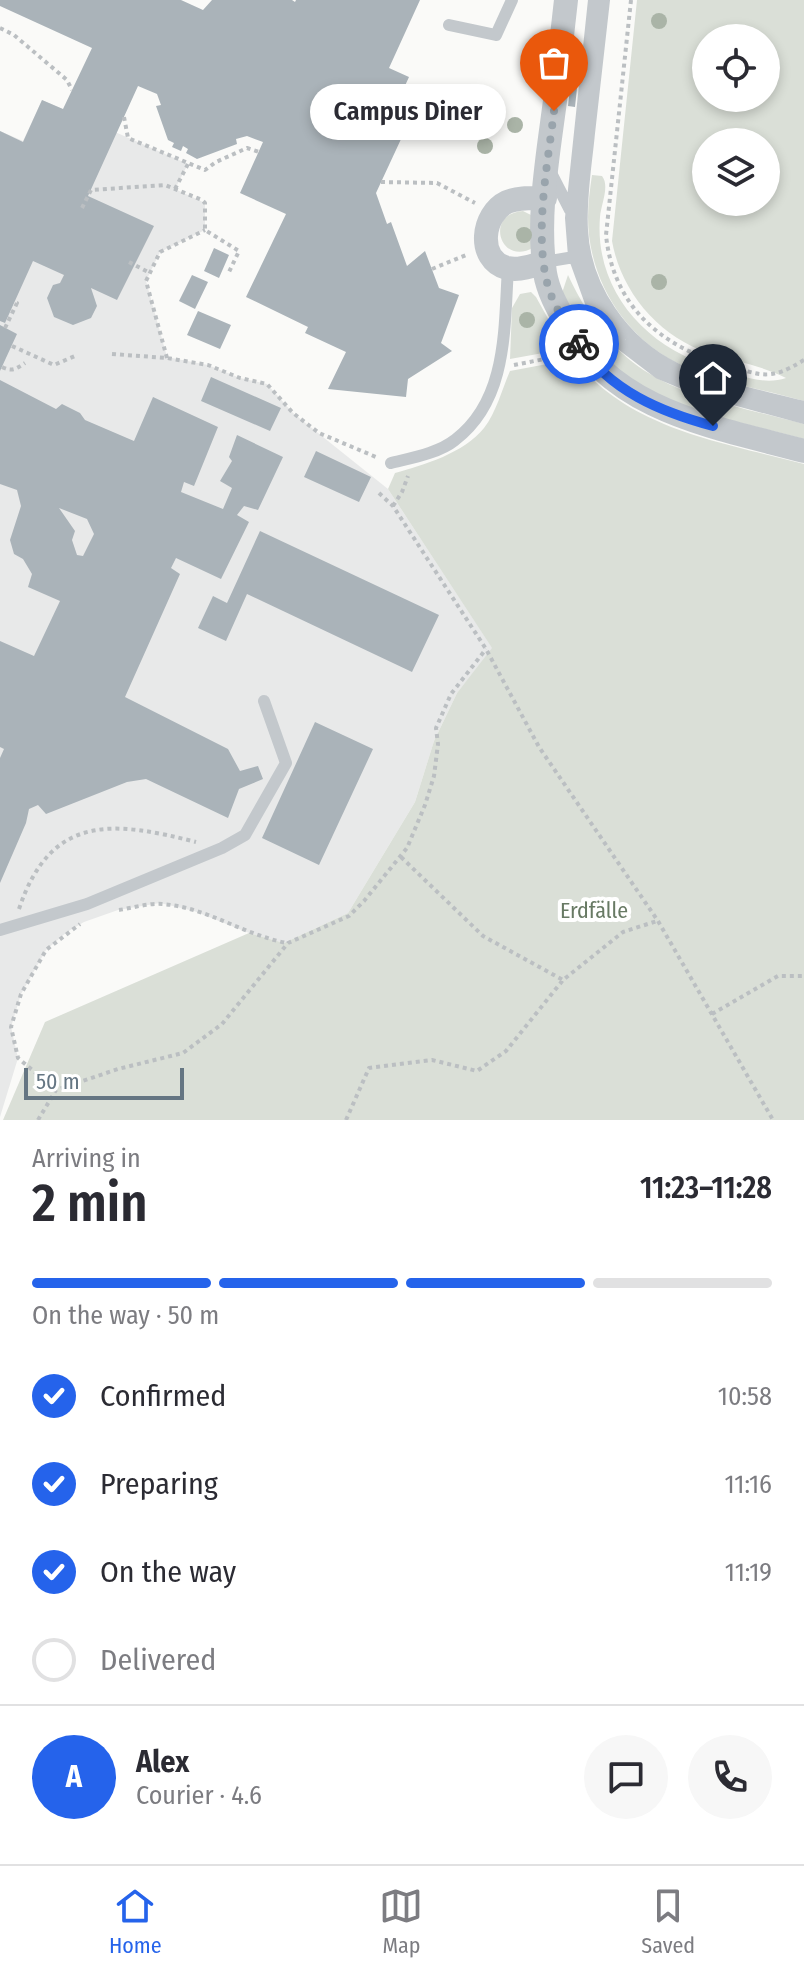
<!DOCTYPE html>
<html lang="en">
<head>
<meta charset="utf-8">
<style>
  body { margin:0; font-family:"Fira Sans Condensed",sans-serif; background:#f7f7f7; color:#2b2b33; height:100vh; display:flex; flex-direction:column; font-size:30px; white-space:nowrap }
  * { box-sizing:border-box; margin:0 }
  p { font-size:26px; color:#7c7c81 }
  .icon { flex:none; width:44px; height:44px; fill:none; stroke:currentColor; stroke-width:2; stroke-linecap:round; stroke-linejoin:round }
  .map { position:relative; height:1120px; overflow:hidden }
  .sheet { display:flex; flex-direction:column; background:#fff; flex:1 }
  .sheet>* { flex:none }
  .buttons { position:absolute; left:692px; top:24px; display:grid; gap:16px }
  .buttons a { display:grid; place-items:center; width:88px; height:88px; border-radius:50%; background:#fff; box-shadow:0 4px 12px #0003; font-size:40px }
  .scale { position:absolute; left:24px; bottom:20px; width:160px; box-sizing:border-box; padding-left:8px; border:4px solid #657683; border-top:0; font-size:22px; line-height:28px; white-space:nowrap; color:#657683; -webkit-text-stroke:6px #fff; paint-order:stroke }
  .pin { position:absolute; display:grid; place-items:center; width:68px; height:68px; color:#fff; margin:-82px -34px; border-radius:50% 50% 50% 0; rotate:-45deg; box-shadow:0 0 8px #0007 }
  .pin .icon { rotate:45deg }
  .courier { position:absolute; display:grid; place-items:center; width:80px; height:80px; margin:-40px; border:6px solid #2563eb; border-radius:50%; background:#fff; color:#222; box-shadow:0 2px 10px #0007 }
  .bubble { position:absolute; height:56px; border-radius:28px; background:#fff; box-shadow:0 4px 12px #0003; font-size:26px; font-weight:600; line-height:56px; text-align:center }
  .summary em { font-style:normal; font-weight:600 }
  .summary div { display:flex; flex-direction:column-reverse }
  .summary { display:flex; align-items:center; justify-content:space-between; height:136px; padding:0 32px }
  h1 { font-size:52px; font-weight:600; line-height:60px }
  .bar { display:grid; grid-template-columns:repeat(4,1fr); gap:12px 8px; align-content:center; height:96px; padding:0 32px }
  .bar i { height:10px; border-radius:6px; background:#e1e1e2 }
  .bar .current { background:#2563eb }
  .bar p { grid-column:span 4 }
  .line { display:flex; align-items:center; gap:20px; padding:0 32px; border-top:2px solid #e1e1e2 }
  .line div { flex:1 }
  .round { display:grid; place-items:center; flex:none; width:84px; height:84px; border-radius:42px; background:#f7f7f7 }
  ol { padding:0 32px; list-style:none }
  li { display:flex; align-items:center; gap:24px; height:88px }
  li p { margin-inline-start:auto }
  li .icon { padding:8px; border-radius:50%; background:#2563eb; color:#fff; stroke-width:4 }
  li:last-child { color:#7c7c81 }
  li i { width:44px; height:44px; border:4px solid #e1e1e2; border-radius:50% }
  .tab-bar { display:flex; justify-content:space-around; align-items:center; height:112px; border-top:2px solid #e1e1e2; background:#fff; font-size:22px; color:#7c7c81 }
  .tab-bar a { display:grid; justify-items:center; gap:4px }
  .tab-bar .current { color:#2563eb }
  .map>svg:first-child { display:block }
</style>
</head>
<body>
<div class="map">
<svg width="804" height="1120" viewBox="0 0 804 1120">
  <rect width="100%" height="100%" fill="#fafaf8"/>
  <path fill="#e8e9e9" d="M42 100 188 164 175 189 205 203V230L160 252 146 281 167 357 208 365 240 378 267 384 293 413 388 489 493 649 457 693 434 741 415 802 348 913 284 943 249 933 194 911 160 903 118 910 84 922 67 932 46 950 21 994 11 1027 18 1058 0 1117V131L23 141Z"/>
  <path fill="#dadfd7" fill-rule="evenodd" d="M637 0H804V401C762 389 715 382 675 362 622 334 588 277 588 217 588 203 590 189 592 175L602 176C610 186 601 204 600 217 594 290 646 348 714 367 737 374 762 386 786 378 763 366 734 361 709 353 659 337 621 292 612 241ZM706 38H766V98H706ZM706 142H766V202H706Z
    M523 211 535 217 534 247C501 268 483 214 523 211Z
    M568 275C622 391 692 394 804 424V439C730 419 646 407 593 346 580 331 572 310 562 293Z
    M531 292 536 297 565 349 510 359 512 308 520 294Z
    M574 359C630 430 722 442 804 464V1120H3L45 1022 249 933 284 943 348 913 415 802 434 741 457 693 492 648 388 489 395 473C424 465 464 453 484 428 496 413 502 389 510 371Z"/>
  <path fill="#aab3b9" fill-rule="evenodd" d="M0 0H181L203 10 212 0H292L295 2 296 0H420L389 68 409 77 398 101 415 109 376 193 387 224 391 222 407 266 425 251 439 288 459 295 441 343 452 351 408 379 406 397 328 389 346 352 305 333 308 327 246 297 286 214 240 193 263 142 247 136 236 139 237 144 197 159 186 153 188 149 183 146 181 151 172 147 174 143 168 140 156 106 161 105 157 94 138 86 88 196 154 226 117 300 91 288 97 306 91 318 73 325 54 317 47 298 53 285 60 283 64 275 33 261 5 323 0 321V131L23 142 42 100 63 109 92 48 0 6Z
    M570 88H577L575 107 568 106Z
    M214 248 229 255 219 278 204 271Z
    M192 275 208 282 195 309 179 301Z
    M198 311 231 325 220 349 187 335Z
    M0 325 17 334 0 371Z
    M211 377 281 408 270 431 201 401Z
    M0 380 56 409 62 404 80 413 85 420 134 441 153 397 218 427 194 486 184 482 181 492 223 509 232 488 220 481 232 461 229 457 237 435 283 457 258 510 244 506 237 515 249 522 221 579 176 558 171 568 180 574 125 697 228 749 240 771 258 766 263 779 239 789 228 818 146 779 127 782 46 814 38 805 29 809 26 823 0 883V758L4 749 0 747V641L34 656 60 601 28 587 32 574 23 559 14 554 10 540 21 506 17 490 0 484ZM59 508 87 519 94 534 83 556 77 555 72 540 75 531Z
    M316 451 371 477 359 502 304 477Z
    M260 531 439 615 412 672 247 594 226 641 198 628 213 596 227 603Z
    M315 722 373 749 319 865 262 838Z"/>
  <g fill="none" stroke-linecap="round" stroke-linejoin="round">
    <path stroke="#bbbfc2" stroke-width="4" stroke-dasharray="4 4" stroke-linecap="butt" d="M631 0 606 235C613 304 658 345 723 364 761 375 768 382 804 360
      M0 28 14 35 67 80 72 90
      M124 117 128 138 205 170 216 162 247 148 259 152
      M381 182 437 183 475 203
      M175 189 188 164
      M82 208 91 190 165 185 202 200 205 203V230L239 251 229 272
      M129 262 150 273
      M432 269 466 255
      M5 328 17 303 14 302
      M12 346 54 365 75 356
      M112 354 167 358 208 365 240 378 267 384 293 413 319 433 376 457
      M167 358 146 281 160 252 205 230
      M514 365 560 356
      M2 367C12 372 16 369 25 363
      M379 493 393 506 486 649 539 747 658 921 773 1120
      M393 506 402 492 408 476
      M401 857 483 936 563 980 623 932 657 921
      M19 909C51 813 114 821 196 842
      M119 910C132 908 148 903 162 904 206 907 244 935 287 943
      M712 1014 778 976H804
      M56 1090 18 1058 11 1027 21 994 46 950 80 924
      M38 1120 56 1090 118 1069 183 1053 222 1024 288 943 349 916 364 901 407 848 425 805 434 776 438 744 436 728 451 694 486 649
      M346 1120 369 1068 432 1060 477 1071 506 1051 563 980"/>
    <path stroke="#c3c8cc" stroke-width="12" d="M594 0 571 218 574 256 591 303 621 344 659 373 697 389 804 418
      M604 0C599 44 594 89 589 133 586 165 580 198 582 230 585 288 623 343 676 369 715 388 762 396 804 407
      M449 25 496 35 512 0
      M549 169 570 210
      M544 262 580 256
      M391 463C411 458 439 453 455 440 508 400 504 328 508 268
      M0 930 87 904 222 848 245 835 286 763 264 701"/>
    <path stroke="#c3c8cc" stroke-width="24" d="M557 80 566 0
      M557 85C550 145 536 212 545 273 548 291 557 307 566 323 612 412 716 427 804 451
      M544 262C533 266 519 271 507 268 476 259 482 214 507 202 519 197 532 198 545 198"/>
  </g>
  <g fill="#aab4a7">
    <circle cx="659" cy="21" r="8"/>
    <circle cx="515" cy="125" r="8"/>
    <circle cx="485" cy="146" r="8"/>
    <circle cx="524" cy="235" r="8"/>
    <circle cx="659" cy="282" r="8"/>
    <circle cx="527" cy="320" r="8"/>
  </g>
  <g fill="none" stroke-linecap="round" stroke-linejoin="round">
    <path stroke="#99a4ac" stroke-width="8" stroke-dasharray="0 14.4" d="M554 111C548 162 535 227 546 278 551 302 565 324 579 344"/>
    <path stroke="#2563eb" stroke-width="10" d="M579 344C610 391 661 412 713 426"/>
  </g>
  <g text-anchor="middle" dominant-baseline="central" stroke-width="8" stroke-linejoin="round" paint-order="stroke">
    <g font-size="22" fill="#687a64" stroke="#fff">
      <text x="594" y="910">Erdfälle</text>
    </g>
  </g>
</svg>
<div class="buttons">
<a><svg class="icon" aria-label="locate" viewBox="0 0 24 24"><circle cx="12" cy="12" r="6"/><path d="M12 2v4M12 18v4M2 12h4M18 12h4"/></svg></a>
<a><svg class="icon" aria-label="layers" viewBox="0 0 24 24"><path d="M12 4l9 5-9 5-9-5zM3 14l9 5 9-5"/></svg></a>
</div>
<div class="scale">50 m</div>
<div class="pin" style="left:554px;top:111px;background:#ea580c"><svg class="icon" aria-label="bag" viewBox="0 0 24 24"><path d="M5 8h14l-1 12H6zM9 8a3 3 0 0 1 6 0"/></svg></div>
<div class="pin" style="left:713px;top:426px;background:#1f2937"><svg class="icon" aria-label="home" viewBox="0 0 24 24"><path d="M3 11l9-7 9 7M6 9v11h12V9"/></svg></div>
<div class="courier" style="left:579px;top:344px"><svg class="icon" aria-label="bike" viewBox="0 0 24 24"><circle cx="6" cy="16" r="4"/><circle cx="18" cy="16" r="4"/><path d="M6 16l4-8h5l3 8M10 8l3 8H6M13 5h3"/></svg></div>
<div class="bubble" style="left:310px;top:84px;width:196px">Campus Diner</div>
</div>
<section class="sheet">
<div class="summary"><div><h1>2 min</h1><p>Arriving in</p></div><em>11:23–11:28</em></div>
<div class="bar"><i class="current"></i><i class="current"></i><i class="current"></i><i></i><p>On the way · 50 m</p></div>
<ol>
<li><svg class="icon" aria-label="check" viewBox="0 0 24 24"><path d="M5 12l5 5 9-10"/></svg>Confirmed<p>10:58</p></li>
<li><svg class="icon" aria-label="check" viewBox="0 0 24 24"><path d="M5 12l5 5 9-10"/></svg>Preparing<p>11:16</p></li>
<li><svg class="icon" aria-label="check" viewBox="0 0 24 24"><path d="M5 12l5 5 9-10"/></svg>On the way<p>11:19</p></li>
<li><i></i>Delivered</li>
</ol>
<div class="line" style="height:144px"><b class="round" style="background:#2563eb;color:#fff">A</b><div><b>Alex</b><p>Courier · 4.6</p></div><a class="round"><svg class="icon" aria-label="chat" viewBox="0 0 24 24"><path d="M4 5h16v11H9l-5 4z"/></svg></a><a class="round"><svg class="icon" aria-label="phone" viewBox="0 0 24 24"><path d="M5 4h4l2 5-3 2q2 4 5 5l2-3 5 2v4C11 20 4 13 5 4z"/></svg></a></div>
</section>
<nav class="tab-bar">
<a class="current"><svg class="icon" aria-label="home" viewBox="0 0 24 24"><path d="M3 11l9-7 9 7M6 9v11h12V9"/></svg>Home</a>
<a><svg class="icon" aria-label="map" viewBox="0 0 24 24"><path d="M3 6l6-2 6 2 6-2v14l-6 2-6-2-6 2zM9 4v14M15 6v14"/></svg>Map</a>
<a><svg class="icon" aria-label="saved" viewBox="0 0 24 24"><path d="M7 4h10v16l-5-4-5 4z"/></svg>Saved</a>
</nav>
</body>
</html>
